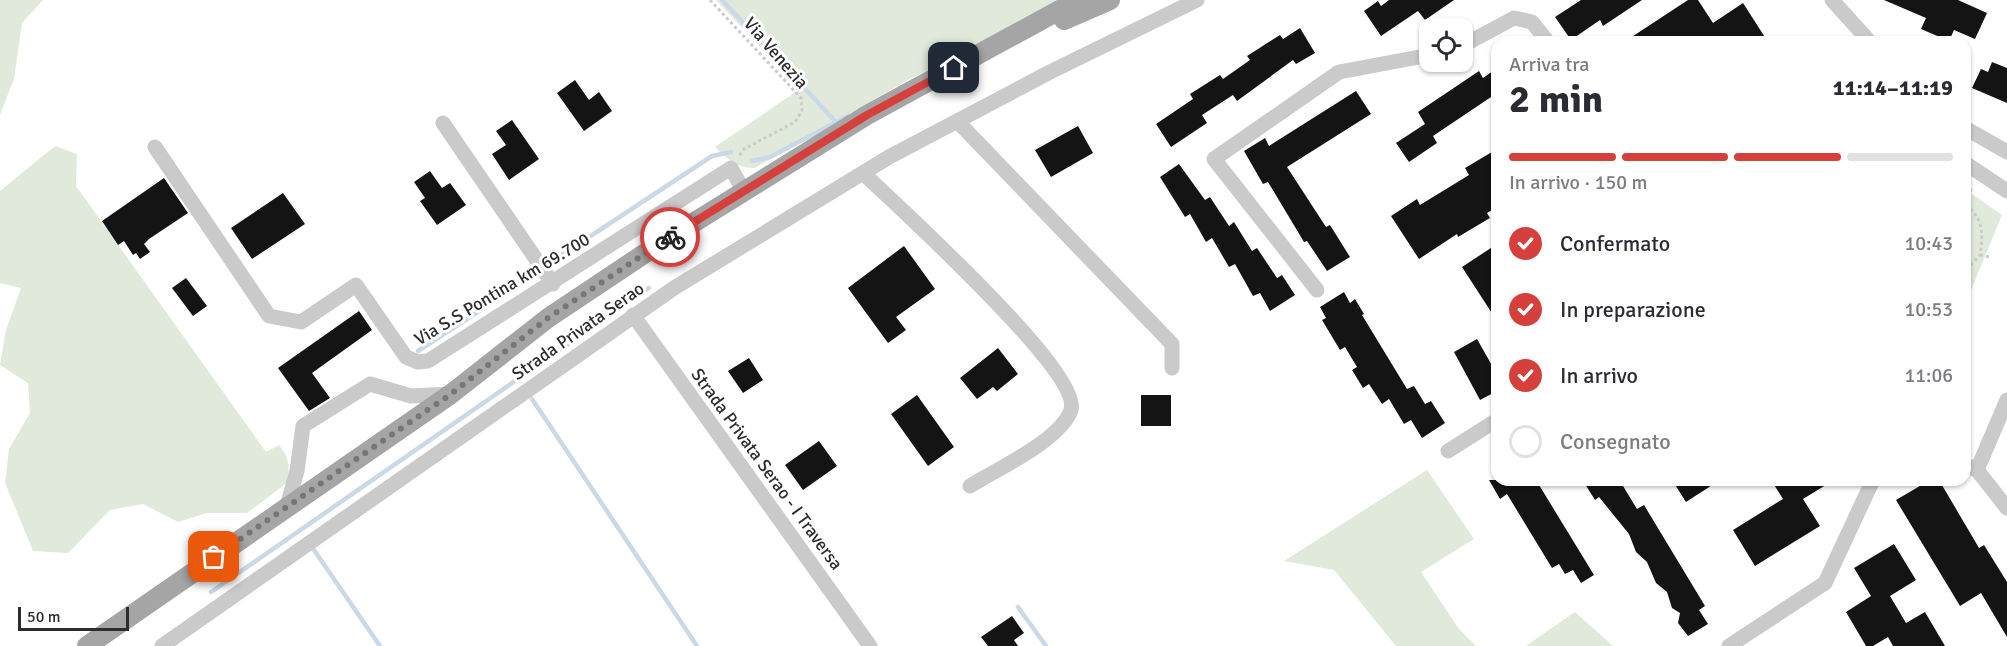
<!DOCTYPE html>
<html lang="it">
<head>
<meta charset="utf-8">
<style>
  body { margin:0; font-family:Signika,sans-serif; background:#f2f2f3; color:#2b2b33; height:100vh; display:flex; flex-direction:column; font-size:22px; white-space:nowrap }
  * { box-sizing:border-box; margin:0 }
  p { font-size:20px; color:#7c7c81 }
  .icon { flex:none; width:33px; height:33px; fill:none; stroke:currentColor; stroke-width:2; stroke-linecap:round; stroke-linejoin:round }
  .map { position:relative; flex:1; overflow:hidden }
  .drawer { position:absolute; left:1491px; top:36px; width:480px; height:450px; display:flex; flex-direction:column; background:#fff; border-radius:18px; box-shadow:0 2px 4px #0004 }
  .drawer>* { flex:none }
  .buttons { position:absolute; left:1419px; top:18px; display:grid; gap:12px }
  .buttons a { display:grid; place-items:center; width:54px; height:54px; border-radius:12px; background:#fff; box-shadow:0 2px 4px #0004; font-size:30px }
  .scale { position:absolute; left:18px; bottom:15px; width:111px; box-sizing:border-box; padding-left:6px; border:3px solid #2d2d2d; border-top:0; font-size:16px; line-height:21px; white-space:nowrap; color:#2d2d2d; -webkit-text-stroke:4px #fff; paint-order:stroke }
  .pin { position:absolute; display:grid; place-items:center; width:51px; height:51px; color:#fff; margin:-26px; border-radius:12px; box-shadow:0 3px 9px #0006 }
  .courier { position:absolute; display:grid; place-items:center; width:60px; height:60px; margin:-30px; border:4px solid #d5403d; border-radius:50%; background:#fff; color:#222; box-shadow:0 2px 8px #0007 }
  .overview em { font-style:normal; font-weight:700 }
  .overview div { display:flex; flex-direction:column-reverse }
  .overview { display:flex; align-items:center; justify-content:space-between; height:102px; padding:0 18px }
  h1 { font-size:39px; font-weight:700; line-height:45px }
  .bar { display:grid; grid-template-columns:repeat(4,1fr); gap:9px 6px; align-content:center; height:72px; padding:0 18px }
  .bar i { height:8px; border-radius:4px; background:#e1e1e2 }
  .bar .selected { background:#d5403d }
  .bar p { grid-column:span 4 }
  ol { padding:0 18px; list-style:none }
  li { display:flex; align-items:center; gap:18px; height:66px }
  li p { margin-inline-start:auto }
  li .icon { padding:6px; border-radius:50%; background:#d5403d; color:#fff; stroke-width:4 }
  li:last-child { color:#7c7c81 }
  li i { width:33px; height:33px; border:3px solid #e1e1e2; border-radius:50% }
  .map>svg:first-child { display:block }
</style>
</head>
<body>
<div class="map">
<svg width="2007" height="646" viewBox="0 0 2007 646">
  <rect width="100%" height="100%" fill="#fff"/>
  <path fill="#e1e9db" d="M0 0H43L22 23 14 79 0 115Z
    M716 0H1066L908 80 755 168C738 169 726 158 715 147L800 89Z
    M55 146 77 154 76 186 266 452 279 445C289 457 290 467 288 482L247 513H207L178 522 143 504 110 510 68 553 33 551 5 483 9 449 30 413 28 383 0 365 6 330 21 288 0 283V191Z
    M1965 189 2002 215 1965 305Z
    M1427 470 1474 539 1421 572 1459 629 1476 646H1396L1334 570 1284 561Z
    M1575 612 1613 646H1526Z"/>
  <g fill="none" stroke-linecap="round" stroke-linejoin="round">
    <path stroke="#c9d9e8" stroke-width="4.5" d="M722 0 836 122
      M752 161 770 157 848 116
      M545 258 559 257 712 156 731 152
      M418 351 516 287 528 269
      M532 399 697 646
      M314 550 380 646
      M211 592 649 288
      M1018 607 1046 646"/>
  </g>
  <path fill="#141414" d="M1389 0H1454L1425 20 1418 11 1381 36 1364 11 1378 1 1381 6Z
    M1581 0H1642L1603 26 1600 20 1571 40 1555 17Z
    M1688 0H1698L1713 23 1743 3 1768 42H1718L1714 36 1705 42H1624Z
    M1884 0H1958L1987 13 1975 39 1954 30 1949 41 1921 29 1926 18Z
    M1300 28 1315 53 1296 64 1293 60 1237 101 1233 95 1202 115 1207 123 1171 147 1156 124 1193 99 1190 94 1220 75 1223 79 1250 60 1247 56 1280 35 1283 39Z
    M1992 62 2007 68V103L1972 88 1981 69 1988 72Z
    M1497 68V93L1433 136 1437 143 1409 162 1396 143 1425 124 1418 112 1479 71 1483 78Z
    M575 80 589 100 599 92 612 111 584 131 557 93Z
    M1356 91 1371 114 1287 167 1326 227 1330 225 1350 257 1327 271 1307 241 1304 242 1268 182 1263 184 1244 151 1265 138 1269 146Z
    M512 120 539 159 509 180 492 154 506 145 496 131Z
    M1078 126 1093 153 1051 177 1035 150Z
    M1497 149V207L1487 213 1490 218 1458 237 1457 234 1419 259 1391 216 1417 199 1420 205 1469 175 1465 168Z
    M1179 164 1205 200 1210 197 1229 226 1234 222 1252 251 1257 248 1277 278 1282 275 1295 295 1270 311 1260 293 1253 296 1235 264 1229 267 1212 238 1206 242 1190 214 1185 217 1160 177Z
    M430 171 442 188 450 183 466 205 437 225 420 201 425 198 414 182Z
    M164 178 188 213 149 239 144 244 150 252 140 259 136 253 133 255 124 241 118 245 102 221Z
    M283 193 305 224 252 259 231 228Z
    M1497 244V321L1462 267Z
    M904 246 935 289 896 317 906 330 888 343 848 288Z
    M186 278 207 306 193 316 172 288Z
    M1344 292 1350 303 1355 299 1364 314 1362 315 1407 389 1414 386 1425 404 1431 401 1445 423 1422 438 1411 420 1404 424 1389 399 1382 404 1369 384 1363 388 1352 370 1357 367 1345 347 1340 350 1322 320 1326 318 1320 307Z
    M359 311 372 330 312 373 330 398 309 411 278 368Z
    M1477 339 1494 369 1497 367V391L1480 400 1454 352Z
    M998 348 1018 374 997 391 993 387 977 399 960 378Z
    M749 358 763 380 743 393 728 371Z
    M917 395 954 447 928 466 891 414Z
    M1141 395H1171V426H1141Z
    M819 441 837 466 803 490 785 465Z
    M1489 480H1536L1594 575 1581 583 1573 570 1565 574 1559 564 1552 568 1507 494 1500 499Z
    M1591 480H1611L1615 485 1620 481 1637 509 1644 505 1705 606 1699 610 1708 624 1688 636 1678 623 1680 613 1672 608 1667 592 1656 583 1647 562 1636 552 1629 534 1599 497 1595 500 1585 484Z
    M1672 480H1720L1686 502Z
    M1771 480H1834L1803 499 1820 526 1755 566 1733 530 1783 499Z
    M1930 480H1939L1979 548 1984 545 2007 582V637L1981 593 1960 606 1896 500Z
    M1894 544 1916 580 1890 596 1906 623 1925 612 1945 646H1893L1888 637 1873 646H1866L1846 612 1871 596 1854 568Z
    M1012 616 1024 633 1014 640 1018 646H988L981 637Z"/>
  <g fill="none" stroke-linecap="round" stroke-linejoin="round">
    <path stroke="#cacaca" stroke-width="3" stroke-dasharray="3 3" stroke-linecap="butt" d="M710 0 801 98 802 110 795 122 744 149 739 156
      M1965 192 1972 190
      M1965 206C1984 216 1983 236 1980 255L1965 271
      M1980 255 1989 257"/>
    <path stroke="#cacaca" stroke-width="15" d="M1832 0 1870 42
      M1462 46 1514 18 1532 22 1548 42
      M957 121 1172 344V368
      M443 123 553 284
      M1965 128 2007 152
      M155 147 269 316 301 322 356 285 406 357 418 362 428 361 643 224
      M1965 163 2007 191
      M863 173C895 204 1082 372 1071 410 1061 440 997 469 970 486
      M656 246 643 224 731 168 743 190
      M1317 290 1214 159 1339 72 1430 55
      M633 315 870 646
      M1448 451 1497 420
      M1965 465 1977 470 2007 508
      M1977 470 2007 400
      M287 506 297 471 303 426 370 384 411 396 451 394
      M162 646 674 288 889 157 1050 72 1197 0
      M1729 646 1825 583 1873 480"/>
    <path stroke="#a5a5a5" stroke-width="20" d="M1064 20 1110 0
      M87 646 451 394 548 318 656 246 867 115 1078 0"/>
  </g>
  <g fill="none" stroke-linecap="round" stroke-linejoin="round">
    <path stroke="#767676" stroke-width="6" stroke-dasharray="0 10.8" d="M214 557 451 394 548 318 670 237"/>
    <path stroke="#d5403d" stroke-width="8" d="M670 237 867 115 954 68"/>
  </g>
  <g text-anchor="middle" dominant-baseline="central" stroke-width="6" stroke-linejoin="round" paint-order="stroke">
    <g font-size="18" fill="#2d2d2d" stroke="#fff">
      <text transform="translate(776 53) rotate(49)">Via Venezia</text>
      <text transform="translate(502 289) rotate(-31)">Via S.S Pontina km 69.700</text>
      <text transform="translate(578 331) rotate(-35)">Strada Privata Serao</text>
      <text transform="translate(767 469) rotate(54)">Strada Privata Serao - I Traversa</text>
    </g>
  </g>
</svg>
<div class="buttons">
<a><svg class="icon" aria-label="locate" viewBox="0 0 24 24"><circle cx="12" cy="12" r="6"/><path d="M12 2v4M12 18v4M2 12h4M18 12h4"/></svg></a>
</div>
<div class="scale">50 m</div>
<div class="pin" style="left:214px;top:557px;background:#ea580c"><svg class="icon" aria-label="bag" viewBox="0 0 24 24"><path d="M5 8h14l-1 12H6zM9 8a3 3 0 0 1 6 0"/></svg></div>
<div class="pin" style="left:954px;top:68px;background:#1f2937"><svg class="icon" aria-label="home" viewBox="0 0 24 24"><path d="M3 11l9-7 9 7M6 9v11h12V9"/></svg></div>
<div class="courier" style="left:670px;top:237px"><svg class="icon" aria-label="bike" viewBox="0 0 24 24"><circle cx="6" cy="16" r="4"/><circle cx="18" cy="16" r="4"/><path d="M6 16l4-8h5l3 8M10 8l3 8H6M13 5h3"/></svg></div>
<section class="drawer">
<div class="overview"><div><h1>2 min</h1><p>Arriva tra</p></div><em>11:14–11:19</em></div>
<div class="bar"><i class="selected"></i><i class="selected"></i><i class="selected"></i><i></i><p>In arrivo · 150 m</p></div>
<ol>
<li><svg class="icon" aria-label="check" viewBox="0 0 24 24"><path d="M5 12l5 5 9-10"/></svg>Confermato<p>10:43</p></li>
<li><svg class="icon" aria-label="check" viewBox="0 0 24 24"><path d="M5 12l5 5 9-10"/></svg>In preparazione<p>10:53</p></li>
<li><svg class="icon" aria-label="check" viewBox="0 0 24 24"><path d="M5 12l5 5 9-10"/></svg>In arrivo<p>11:06</p></li>
<li><i></i>Consegnato</li>
</ol>
</section>
</div>
</body>
</html>
